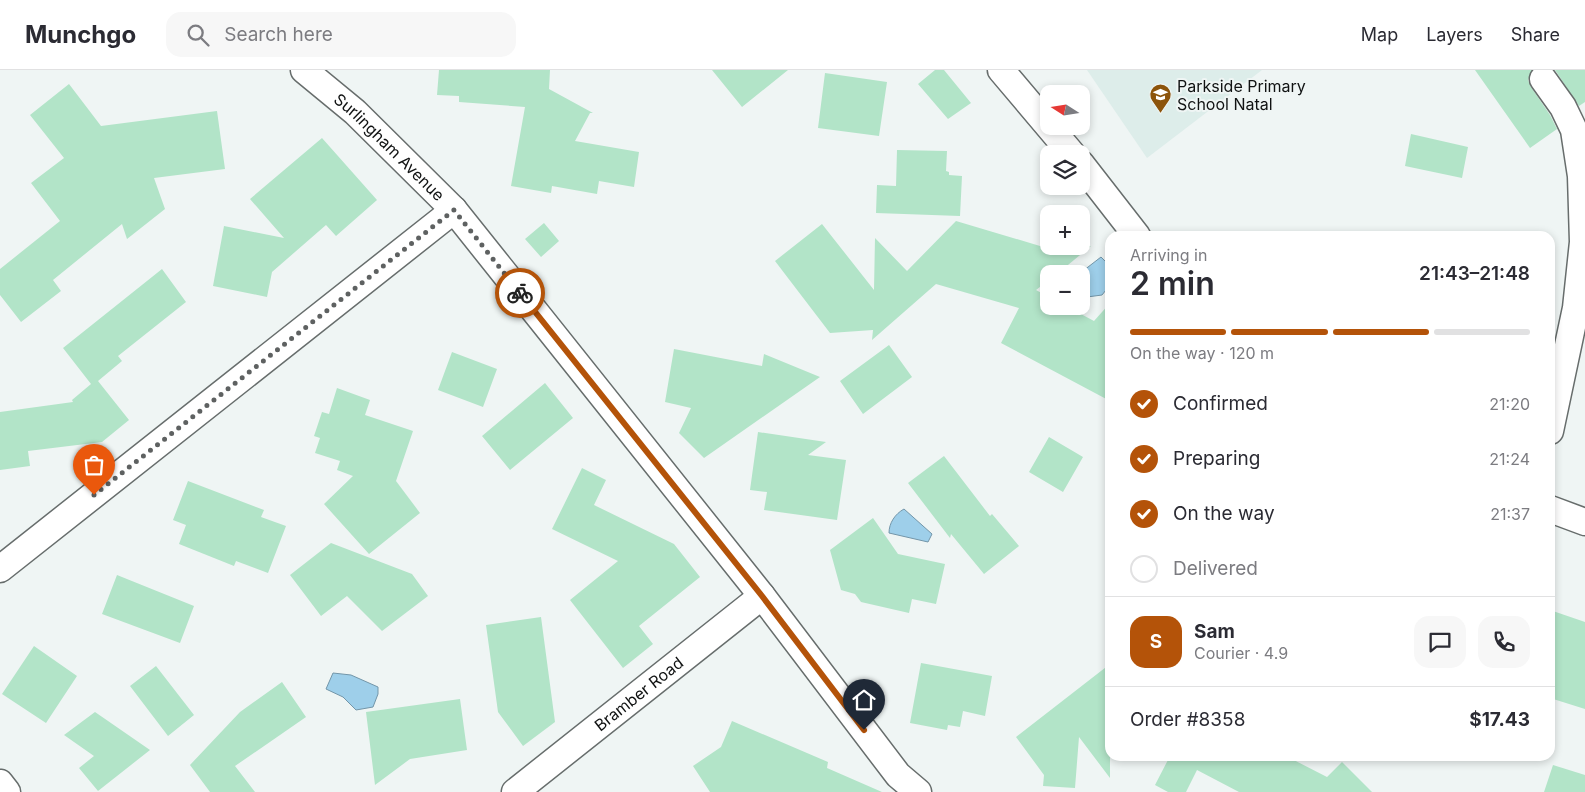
<!DOCTYPE html>
<html lang="en">
<head>
<meta charset="utf-8">
<style>
  body { margin:0; font-family:Inter,sans-serif; background:#f7f7f7; color:#2b2b33; height:100vh; display:flex; flex-direction:column; font-size:19px; white-space:nowrap }
  * { box-sizing:border-box; margin:0 }
  p { font-size:16px; color:#7c7c81 }
  .icon { flex:none; width:28px; height:28px; fill:none; stroke:currentColor; stroke-width:2; stroke-linecap:round; stroke-linejoin:round }
  .map { position:relative; flex:1; overflow:hidden }
  .side { position:absolute; left:1105px; top:161px; width:450px; height:530px; display:flex; flex-direction:column; background:#fff; border-radius:15px; box-shadow:0 2px 8px #0003 }
  .side>* { flex:none }
  .needle { width:32px; rotate:282deg }
  .buttons { position:absolute; left:1040px; top:15px; display:grid; gap:10px }
  .buttons a { display:grid; place-items:center; width:50px; height:50px; border-radius:10px; background:#fff; box-shadow:0 2px 8px #0003; font-size:25px }
  .pin { position:absolute; display:grid; place-items:center; width:42px; height:42px; color:#fff; margin:-51px -21px; border-radius:50% 50% 50% 0; rotate:-45deg; box-shadow:0 0 5px #0007 }
  .pin .icon { rotate:45deg }
  .courier { position:absolute; display:grid; place-items:center; width:50px; height:50px; margin:-25px; border:4px solid #b45309; border-radius:50%; background:#fff; color:#222; box-shadow:0 1px 6px #0007 }
  .summary em { font-style:normal; font-weight:600 }
  .summary div { display:flex; flex-direction:column-reverse }
  .summary { display:flex; align-items:center; justify-content:space-between; height:85px; padding:0 25px }
  h1 { font-size:32px; font-weight:600; line-height:38px }
  .bar { display:grid; grid-template-columns:repeat(4,1fr); gap:8px 5px; align-content:center; height:60px; padding:0 25px }
  .bar i { height:6px; border-radius:4px; background:#e1e1e2 }
  .bar .current { background:#b45309 }
  .bar p { grid-column:span 4 }
  .line { display:flex; align-items:center; gap:12px; padding:0 25px; border-top:1px solid #e1e1e2 }
  .line div { flex:1 }
  .round { display:grid; place-items:center; flex:none; width:52px; height:52px; border-radius:15px; background:#f7f7f7 }
  ol { padding:0 25px; list-style:none }
  li { display:flex; align-items:center; gap:15px; height:55px }
  li p { margin-inline-start:auto }
  li .icon { padding:5px; border-radius:50%; background:#b45309; color:#fff; stroke-width:4 }
  li:last-child { color:#7c7c81 }
  li i { width:28px; height:28px; border:2px solid #e1e1e2; border-radius:50% }
  header { display:flex; align-items:center; gap:30px; box-sizing:border-box; height:70px; padding:0 25px; background:#fff; border-bottom:1px solid #e1e1e2 }
  header strong { font-size:24px }
  nav { display:flex; gap:28px; margin-inline-start:auto; font-size:18px }
  .search { width:350px; height:45px; background:#f7f7f7; display:flex; align-items:center; gap:12px; box-sizing:border-box; padding:0 18px; border-radius:15px; color:#7c7c81; font-size:19px }
  .map>svg:first-child { display:block }
</style>
</head>
<body>
<header>
<strong>Munchgo</strong>
<div class="search"><svg class="icon" aria-label="search" viewBox="0 0 24 24"><circle cx="10" cy="10" r="6"/><path d="M15 15l6 6"/></svg>Search here</div>
<nav><a>Map</a><a>Layers</a><a>Share</a></nav>
</header>
<div class="map">
<svg width="1585" height="722" viewBox="0 0 1585 722">
  <rect width="100%" height="100%" fill="#eff5f4"/>
  <path fill="#ddedea" d="M1087 0H1262L1147 88Z"/>
  <path fill="#9ecfea" stroke="#7396a9" d="M1101 187 1110 196V215L1102 225 1087 227 1081 225V204H1079Z
    M904 439 932 464 928 472 889 463C889 453 895 444 904 439Z
    M333 603 351 605 378 617V624L373 637 356 640 343 627 326 619Z"/>
  <path fill="#b2e4c8" d="M439 0H550L549 19 593 43H590L575 71 639 82 634 117 599 111 597 124 552 116 551 123 511 116 525 37 459 32V26L437 25Z
    M712 0H788L742 37Z
    M935 0H944L971 33 948 49 918 14Z
    M1475 0H1532L1528 10 1531 17 1550 45 1557 59 1530 78Z
    M1555 0H1585V32L1579 36Z
    M825 3 887 12 879 66 818 58Z
    M69 14 101 56 217 41 225 99 154 108 165 139 127 169 122 154 53 210 61 221 21 252 0 225V199L60 151 31 113 64 88 30 45Z
    M1411 64 1468 77 1462 108 1405 96Z
    M322 68 377 130 336 166 326 155 272 202 267 227 213 216 224 156 284 168 250 129Z
    M897 80 947 81 946 101 949 102V105L962 106 960 146 876 143 877 115 896 116Z
    M956 151 1040 176H1091L1057 204H1049V210L1036 220 1049 227V236H1066L1094 251 1110 233V331L1001 273 1019 238 936 214 872 270 873 260 830 263 775 191 822 154 874 220 875 168 907 201Z
    M544 153 559 171 541 187 525 169Z
    M162 199 186 232 118 286 122 291 98 311 129 350 102 372 28 381 30 396 0 400V342L73 332 72 330 91 314 63 278Z
    M889 275 912 307 863 344 840 311Z
    M674 279 762 296 764 284 820 307 704 388 679 363 691 338 665 332Z
    M452 282 497 299 483 337 438 320Z
    M545 313 573 348 510 400 482 366Z
    M337 318 370 330 365 345 413 361 396 411 420 443 369 484 324 434 353 406 337 400 340 391 315 383 320 368 314 366 322 342 329 344Z
    M758 362 826 372 808 385 846 390 837 450 764 440 767 422 750 420Z
    M1049 367 1083 387 1063 422 1029 402Z
    M944 386 990 446 992 444 1019 476 984 504 951 464 950 468 908 413Z
    M582 398 606 410 594 435 674 474 700 507 639 556 653 574 623 598 570 530 618 491 552 459Z
    M188 411 264 440 261 447 286 456 268 503 236 491 234 496 179 474 186 455 173 450Z
    M873 448 898 484 945 494 936 534 912 529 909 543 861 532 855 524 841 520 830 480Z
    M331 473 412 504 428 526 382 561 347 526 321 546 290 505Z
    M117 505 194 536 180 573 102 544Z
    M1550 540 1585 552V639L1550 628Z
    M541 547 555 652 523 676 498 642 486 555Z
    M34 576 77 606 46 653 2 624Z
    M921 593 992 606 985 646 963 641 960 657 948 655 947 660 910 653Z
    M1110 594V708L1079 667 1075 718 1043 716 1044 705 1016 667Z
    M156 596 194 645 168 666 130 616Z
    M282 612 306 647 235 696 255 722H210L190 695 240 642Z
    M460 629 467 680 410 689 375 715 366 642Z
    M95 642 150 680 98 721 79 698 94 686 64 665Z
    M732 651 828 692 827 698 882 722H710L693 696 721 677Z
    M1170 686H1286L1327 707 1342 692 1372 722H1239L1197 700 1186 722H1168L1155 715Z
    M1553 695 1585 705V722H1544Z"/>
  <g fill="none" stroke-linecap="round" stroke-linejoin="round">
    <defs>
      <g id="street">
        <path id="s1" d="M304 0 355 42 454 140 762 526 898 705 918 722"/>
        <path d="M1001 0 1072 84"/>
        <path d="M1543 9 1563 37 1574 60 1581 106 1583 172 1576 238 1550 361"/>
        <path d="M1081 94 1137 166"/>
        <path d="M1550 439 1585 452"/>
        <path d="M0 499 454 140"/>
        <path d="M0 713 7 722"/>
        <path id="s2" d="M515 722 762 526"/>
      </g>
    </defs>
    <use href="#street" stroke="#676d6c" stroke-width="29"/>
    <use href="#street" stroke="#fff" stroke-width="26"/>
  </g>
  <g fill="none" stroke-linecap="round" stroke-linejoin="round">
    <path stroke="#5e6161" stroke-width="5" stroke-dasharray="0 9" d="M94 425 454 140 520 223"/>
    <path stroke="#b45309" stroke-width="6" d="M520 223 762 526 864 660"/>
  </g>
  <defs>
    <symbol id="school-pin" viewBox="-11 -11 22 30"><path d="M0 17L-7.5 6A9.5 9.5 0 1 1 7.5 6Z" fill="#8c540b" stroke="#eff5f4"/><path d="M0-5L7-2L0 1L-7-2ZM-4 1L0 2.5L4 1V4Q0 6-4 4Z" fill="#fff"/></symbol>
  </defs>
  <g fill-rule="evenodd">
    <use href="#school-pin" x="1148" y="12" width="25" height="34"/>
  </g>
  <g text-anchor="middle" dominant-baseline="central" stroke-width="4" stroke-linejoin="round" paint-order="stroke">
    <g font-size="16" fill="#101212" stroke="#eff5f4" text-anchor="start">
      <text x="1177" y="16">Parkside Primary<tspan x="1177" dy="18">School Natal</tspan></text>
    </g>
    <g font-size="16" fill="#101212" stroke="#eff5f4">
      <text stroke="none"><textPath href="#s1" startOffset="115">Surlingham Avenue</textPath></text>
      <text stroke="none"><textPath href="#s2" startOffset="158">Bramber Road</textPath></text>
    </g>
  </g>
</svg>
<div class="buttons">
<a><svg class="needle" viewBox="-14 -14 28 28"><path d="M0-13l5 13h-10z" fill="#e53935"/><path d="M0 13l5-13h-10z" fill="#7c7c81"/></svg></a>
<a><svg class="icon" aria-label="layers" viewBox="0 0 24 24"><path d="M12 4l9 5-9 5-9-5zM3 14l9 5 9-5"/></svg></a>
<a>+</a>
<a>−</a>
</div>
<div class="pin" style="left:94px;top:425px;background:#ea580c"><svg class="icon" aria-label="bag" viewBox="0 0 24 24"><path d="M5 8h14l-1 12H6zM9 8a3 3 0 0 1 6 0"/></svg></div>
<div class="pin" style="left:864px;top:660px;background:#1f2937"><svg class="icon" aria-label="home" viewBox="0 0 24 24"><path d="M3 11l9-7 9 7M6 9v11h12V9"/></svg></div>
<div class="courier" style="left:520px;top:223px"><svg class="icon" aria-label="bike" viewBox="0 0 24 24"><circle cx="6" cy="16" r="4"/><circle cx="18" cy="16" r="4"/><path d="M6 16l4-8h5l3 8M10 8l3 8H6M13 5h3"/></svg></div>
<section class="side">
<div class="summary"><div><h1>2 min</h1><p>Arriving in</p></div><em>21:43–21:48</em></div>
<div class="bar"><i class="current"></i><i class="current"></i><i class="current"></i><i></i><p>On the way · 120 m</p></div>
<ol>
<li><svg class="icon" aria-label="check" viewBox="0 0 24 24"><path d="M5 12l5 5 9-10"/></svg>Confirmed<p>21:20</p></li>
<li><svg class="icon" aria-label="check" viewBox="0 0 24 24"><path d="M5 12l5 5 9-10"/></svg>Preparing<p>21:24</p></li>
<li><svg class="icon" aria-label="check" viewBox="0 0 24 24"><path d="M5 12l5 5 9-10"/></svg>On the way<p>21:37</p></li>
<li><i></i>Delivered</li>
</ol>
<div class="line" style="height:90px"><b class="round" style="background:#b45309;color:#fff">S</b><div><b>Sam</b><p>Courier · 4.9</p></div><a class="round"><svg class="icon" aria-label="chat" viewBox="0 0 24 24"><path d="M4 5h16v11H9l-5 4z"/></svg></a><a class="round"><svg class="icon" aria-label="phone" viewBox="0 0 24 24"><path d="M5 4h4l2 5-3 2q2 4 5 5l2-3 5 2v4C11 20 4 13 5 4z"/></svg></a></div>
<div class="line" style="height:65px"><div>Order #8358</div><b>$17.43</b></div>
</section>
</div>
</body>
</html>
